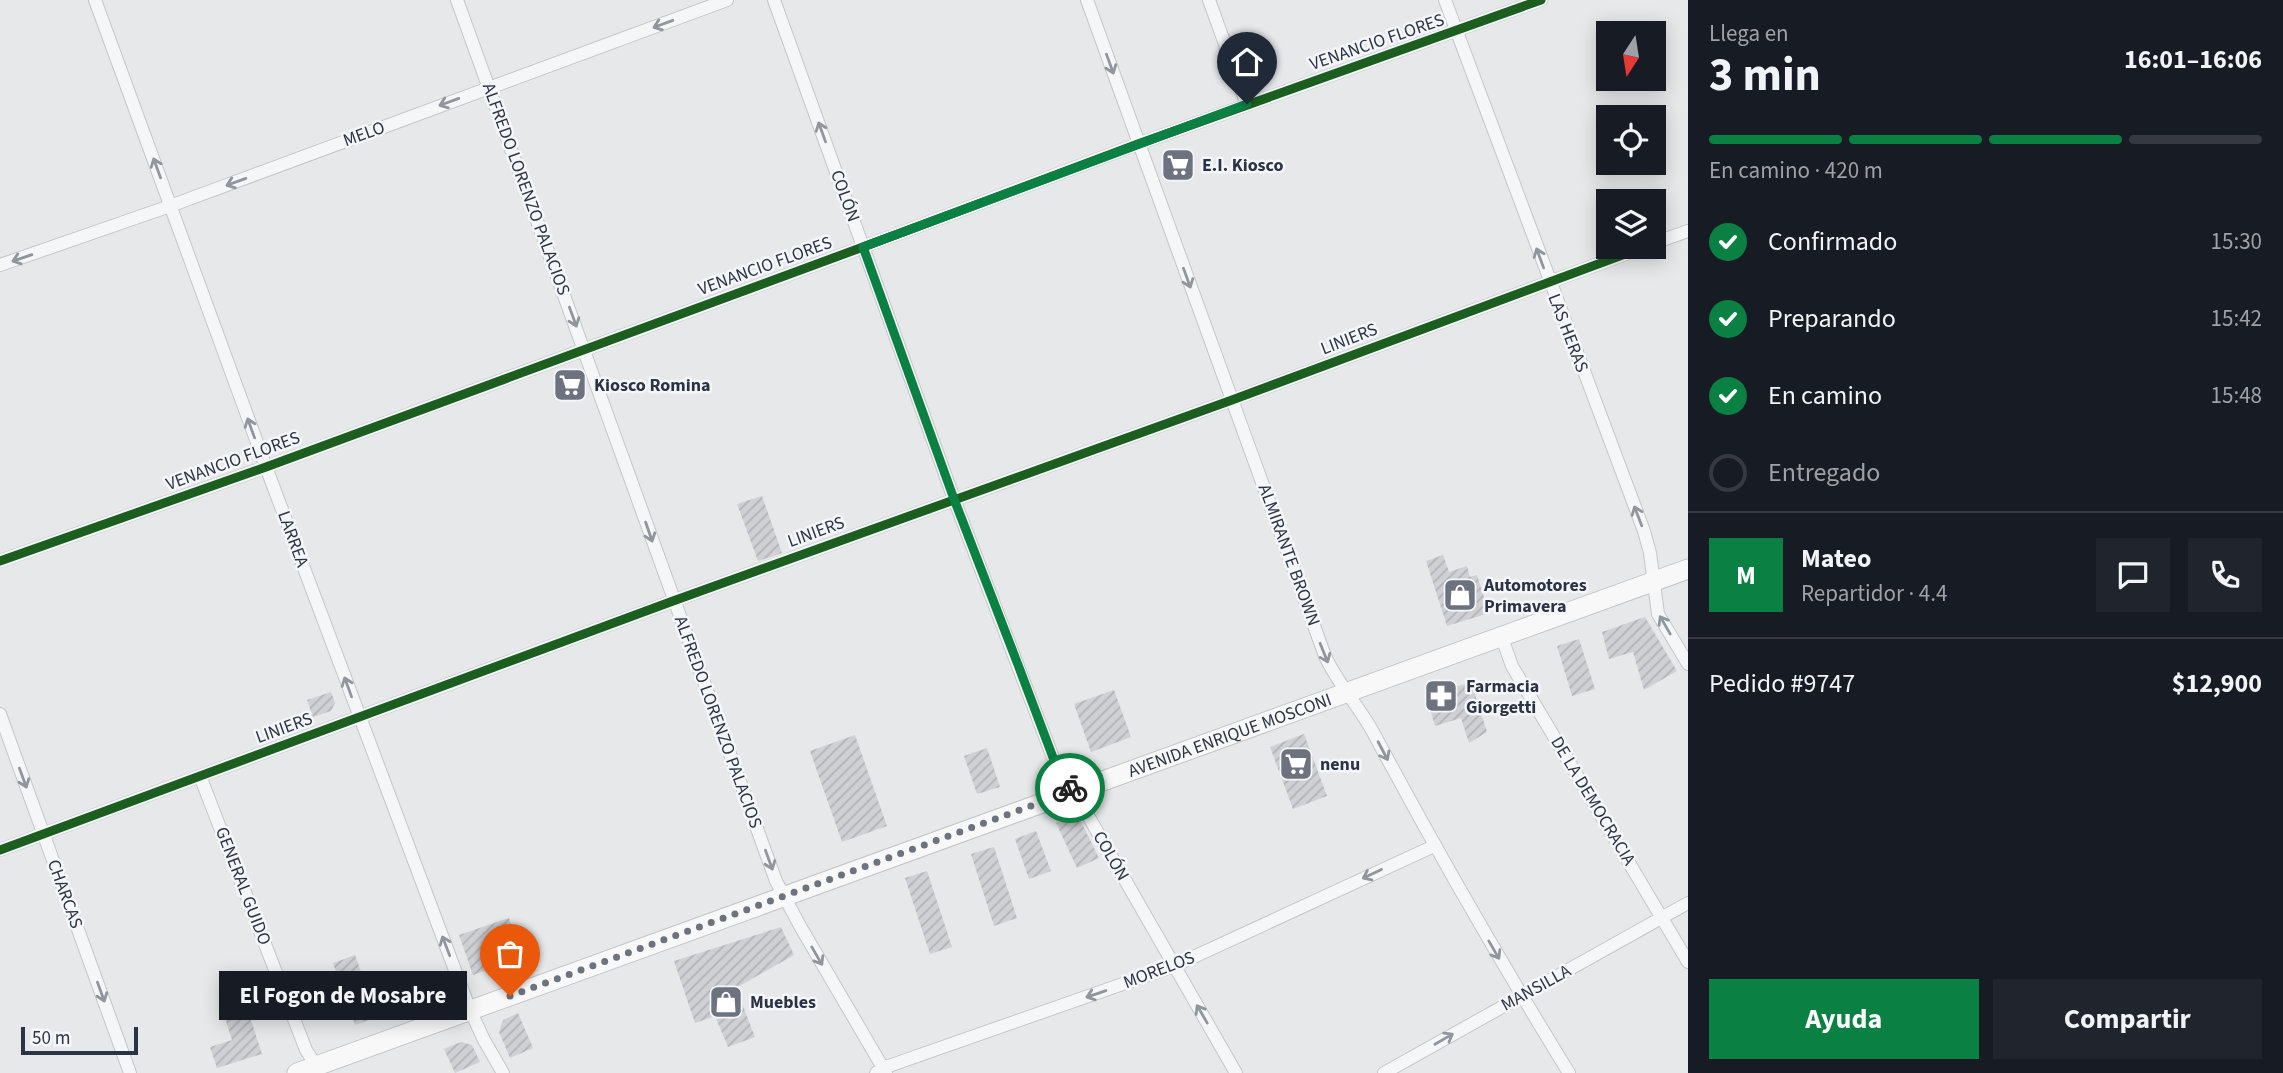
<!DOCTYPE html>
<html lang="es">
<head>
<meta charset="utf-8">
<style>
  body { margin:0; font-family:"Source Sans 3",sans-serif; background:#20242c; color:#f1f3f6; height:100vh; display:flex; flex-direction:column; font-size:26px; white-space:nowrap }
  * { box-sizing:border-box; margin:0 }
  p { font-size:23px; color:#9ea1a6 }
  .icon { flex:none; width:38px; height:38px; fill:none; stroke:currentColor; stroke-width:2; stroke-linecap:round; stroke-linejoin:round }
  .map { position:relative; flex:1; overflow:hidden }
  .sheet { display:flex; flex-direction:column; background:#171b24; width:595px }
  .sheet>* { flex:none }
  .needle { width:46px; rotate:192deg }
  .tools { position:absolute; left:1596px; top:21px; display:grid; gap:14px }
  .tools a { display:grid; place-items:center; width:70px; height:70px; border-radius:0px; background:#171b24; box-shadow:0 4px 18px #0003; font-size:35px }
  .scale { position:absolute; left:21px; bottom:18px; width:117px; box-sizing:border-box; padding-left:7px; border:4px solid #2b3445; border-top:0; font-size:19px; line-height:24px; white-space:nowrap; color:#2b3445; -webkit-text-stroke:5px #f4f6f9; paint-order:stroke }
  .pin { position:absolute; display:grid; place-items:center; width:60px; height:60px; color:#fff; margin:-72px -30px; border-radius:50% 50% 50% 0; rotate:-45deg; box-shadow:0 0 7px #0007 }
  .pin .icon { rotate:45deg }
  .courier { position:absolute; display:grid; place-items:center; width:70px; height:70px; margin:-35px; border:5px solid #0b8043; border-radius:50%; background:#fff; color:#222; box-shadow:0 2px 9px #0007 }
  .bubble { position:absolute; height:49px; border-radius:0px; background:#171b24; box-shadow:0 4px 18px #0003; font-size:23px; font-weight:700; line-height:49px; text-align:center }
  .head em { font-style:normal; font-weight:700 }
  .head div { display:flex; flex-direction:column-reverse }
  .head { display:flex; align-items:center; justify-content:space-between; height:119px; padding:0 21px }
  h1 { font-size:46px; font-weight:700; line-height:52px }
  .bar { display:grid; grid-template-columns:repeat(4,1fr); gap:10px 7px; align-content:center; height:84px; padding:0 21px }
  .bar i { height:9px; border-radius:5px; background:#363941 }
  .bar .on { background:#0b8043 }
  .bar p { grid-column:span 4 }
  .line { display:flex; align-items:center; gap:18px; padding:0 21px; border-top:2px solid #363941 }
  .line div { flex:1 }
  .round { display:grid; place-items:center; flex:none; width:74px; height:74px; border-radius:0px; background:#20242c }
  ol { padding:0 21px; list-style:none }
  li { display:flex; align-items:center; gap:21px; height:77px }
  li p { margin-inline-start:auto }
  li .icon { padding:7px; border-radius:50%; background:#0b8043; color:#fff; stroke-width:4 }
  li:last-child { color:#9ea1a6 }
  li i { width:38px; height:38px; border:4px solid #363941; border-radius:50% }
  .action { display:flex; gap:14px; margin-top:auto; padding:14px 21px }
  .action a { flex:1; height:80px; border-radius:0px; background:#0b8043; color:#fff; font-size:28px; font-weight:700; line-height:80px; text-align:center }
  .action a+a { background:#20242c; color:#f1f3f6 }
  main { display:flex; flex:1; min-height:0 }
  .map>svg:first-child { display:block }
</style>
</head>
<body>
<main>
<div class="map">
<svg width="1688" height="1073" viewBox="0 0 1688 1073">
  <defs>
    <pattern id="building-hatch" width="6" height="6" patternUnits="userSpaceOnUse" patternTransform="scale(1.75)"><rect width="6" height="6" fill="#ced0d3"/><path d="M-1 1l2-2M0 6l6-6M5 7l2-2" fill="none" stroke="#b1b3b6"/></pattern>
  </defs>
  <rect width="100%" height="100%" fill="#e6e8ea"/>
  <path fill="url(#building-hatch)" d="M1185 154 1191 171 1171 177 1165 160Z
    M762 496 782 553 758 561 737 504Z
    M1443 555 1449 572 1467 566 1470 577 1477 575 1489 613 1447 626 1426 561Z
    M1645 617 1677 671 1644 690 1633 652 1609 659 1602 632Z
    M1579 639 1595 689 1572 696 1557 646Z
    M1471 682 1487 732 1469 743 1461 718 1435 726 1426 696Z
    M1114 690 1131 737 1091 752 1074 704Z
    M331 692 335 703 331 711 313 717 307 700Z
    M1304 734 1327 796 1293 809 1270 747Z
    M855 735 887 826 842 842 810 751Z
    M987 748 1000 787 977 794 964 756Z
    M1077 814 1099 858 1077 868 1056 823Z
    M1036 831 1051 871 1029 879 1015 839Z
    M994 847 1017 918 994 926 971 854Z
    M927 871 952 947 930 954 905 878Z
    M509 918 522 958 473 975 459 935Z
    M781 927 794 955 736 988 755 1037 728 1047 715 1016 695 1023 674 961Z
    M355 955 377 1017 355 1025 333 963Z
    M248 1011 262 1054 217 1068 210 1047 232 1040 225 1018Z
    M518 1013 533 1048 510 1058 499 1032 503 1020Z
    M461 1042 472 1045 480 1062 455 1073 444 1049Z"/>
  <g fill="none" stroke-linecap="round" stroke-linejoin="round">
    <defs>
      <path id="street" d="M95 0 266 467 470 1010 484 1040 503 1073
        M457 0 776 881 800 926 886 1073
        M774 0 954 499 1057 768 1086 812 1236 1073
        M1087 0 1325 656C1338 684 1358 705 1373 732 1435 848 1500 961 1569 1073
        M1209 0 1247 105
        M1445 0 1644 531 1650 553 1658 614 1688 664
        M1654 243 1688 231
        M0 265 170 206 727 0
        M0 561 266 467 863 247 1138 144 1541 0
        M1502 638 1512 666 1688 962
        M0 714 130 1073
        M200 776 306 1050 319 1070
        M0 850 673 601 1232 400 1644 247
        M876 1073 883 1068 1174 966 1434 846
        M1384 1073 1688 903"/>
      <g id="secondary">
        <path id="s1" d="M297 1073 1688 569"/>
      </g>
    </defs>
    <use href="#street" stroke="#c4c6c8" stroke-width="14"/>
    <use href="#secondary" stroke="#c4c6c8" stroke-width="21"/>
    <use href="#street" stroke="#f5f6f7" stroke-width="12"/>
    <use href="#secondary" stroke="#f8f8f8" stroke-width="19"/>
    <defs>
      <path id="cycleway" d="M0 561 266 467 863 247 1138 144 1541 0
        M0 850 673 601 1232 400 1644 247"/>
    </defs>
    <use href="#cycleway" stroke="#f4f6f9" stroke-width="13"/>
    <use href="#cycleway" stroke="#1b5e20" stroke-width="9"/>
  </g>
  <defs><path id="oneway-shaft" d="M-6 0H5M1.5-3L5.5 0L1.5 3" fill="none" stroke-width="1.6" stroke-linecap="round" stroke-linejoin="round" transform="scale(1.75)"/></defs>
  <g stroke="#90959e">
    <use href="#oneway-shaft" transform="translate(663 24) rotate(160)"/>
    <use href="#oneway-shaft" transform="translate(1110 64) rotate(70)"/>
    <use href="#oneway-shaft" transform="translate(449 102) rotate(160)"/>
    <use href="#oneway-shaft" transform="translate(822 132) rotate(-110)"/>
    <use href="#oneway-shaft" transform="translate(157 168) rotate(-110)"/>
    <use href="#oneway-shaft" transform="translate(236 182) rotate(160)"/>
    <use href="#oneway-shaft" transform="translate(22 258) rotate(161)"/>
    <use href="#oneway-shaft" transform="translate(1540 258) rotate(-110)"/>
    <use href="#oneway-shaft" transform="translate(1187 278) rotate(70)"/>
    <use href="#oneway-shaft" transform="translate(573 317) rotate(70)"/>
    <use href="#oneway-shaft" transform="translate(251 428) rotate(-110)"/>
    <use href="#oneway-shaft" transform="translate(1638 516) rotate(-111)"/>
    <use href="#oneway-shaft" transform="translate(649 532) rotate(71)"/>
    <use href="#oneway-shaft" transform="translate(1665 625) rotate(-120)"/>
    <use href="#oneway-shaft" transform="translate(1324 653) rotate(68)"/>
    <use href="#oneway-shaft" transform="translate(348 687) rotate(-110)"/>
    <use href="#oneway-shaft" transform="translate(1383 751) rotate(62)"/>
    <use href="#oneway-shaft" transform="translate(23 778) rotate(70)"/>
    <use href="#oneway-shaft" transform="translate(769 860) rotate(70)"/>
    <use href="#oneway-shaft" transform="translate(1372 874) rotate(155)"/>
    <use href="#oneway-shaft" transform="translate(446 946) rotate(-111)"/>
    <use href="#oneway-shaft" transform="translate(1494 950) rotate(60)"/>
    <use href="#oneway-shaft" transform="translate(817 956) rotate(60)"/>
    <use href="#oneway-shaft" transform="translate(101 992) rotate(70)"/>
    <use href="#oneway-shaft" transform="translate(1096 994) rotate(161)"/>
    <use href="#oneway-shaft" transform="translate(1202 1014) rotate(-120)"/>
    <use href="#oneway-shaft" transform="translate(1444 1039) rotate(-30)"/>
  </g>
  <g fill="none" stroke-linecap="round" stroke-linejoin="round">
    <path stroke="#6c737f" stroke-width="7" stroke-dasharray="0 12.6" d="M510 996 1072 791 1070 788"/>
    <path stroke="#0b8043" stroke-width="9" d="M1070 788 1057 768 1020 670 954 499 863 247 1247 104"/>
  </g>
  <defs>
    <symbol id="supermarket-square" viewBox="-11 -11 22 22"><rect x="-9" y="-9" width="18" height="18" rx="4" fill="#6c737f" stroke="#f4f6f9"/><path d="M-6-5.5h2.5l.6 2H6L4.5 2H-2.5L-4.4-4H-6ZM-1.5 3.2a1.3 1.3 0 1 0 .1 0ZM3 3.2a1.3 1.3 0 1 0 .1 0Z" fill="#fff"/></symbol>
    <symbol id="shop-square" viewBox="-11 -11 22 22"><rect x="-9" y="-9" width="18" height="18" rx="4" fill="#6c737f" stroke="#f4f6f9"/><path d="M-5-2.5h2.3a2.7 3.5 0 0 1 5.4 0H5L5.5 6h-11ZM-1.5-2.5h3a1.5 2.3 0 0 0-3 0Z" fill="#fff"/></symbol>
    <symbol id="pharmacy-square" viewBox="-11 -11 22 22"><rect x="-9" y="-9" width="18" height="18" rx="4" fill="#6c737f" stroke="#f4f6f9"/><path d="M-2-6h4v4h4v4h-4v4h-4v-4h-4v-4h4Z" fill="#fff"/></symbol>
  </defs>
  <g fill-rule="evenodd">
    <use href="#supermarket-square" x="1159" y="146" width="38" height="38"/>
    <use href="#supermarket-square" x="551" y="366" width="38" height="38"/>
    <use href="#shop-square" x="1441" y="576" width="38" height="38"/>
    <use href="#pharmacy-square" x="1422" y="677" width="38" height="38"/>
    <use href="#supermarket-square" x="1277" y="745" width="38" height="38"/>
    <use href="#shop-square" x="707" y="983" width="38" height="38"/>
  </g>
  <g text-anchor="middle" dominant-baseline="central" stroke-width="5" stroke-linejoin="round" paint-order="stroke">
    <g font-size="18" fill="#2b3445" stroke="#f4f6f9">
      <text transform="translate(1377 42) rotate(-19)">VENANCIO FLORES</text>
      <text transform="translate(364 134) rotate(-20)">MELO</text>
      <text transform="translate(526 189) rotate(70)">ALFREDO LORENZO PALACIOS</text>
      <text transform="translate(845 196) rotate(70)">COLÓN</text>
      <text transform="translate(765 266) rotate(-20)">VENANCIO FLORES</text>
      <text transform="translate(1568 333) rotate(69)">LAS HERAS</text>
      <text transform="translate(1349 339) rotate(-21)">LINIERS</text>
      <text transform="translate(233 461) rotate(-20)">VENANCIO FLORES</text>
      <text transform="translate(816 532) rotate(-20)">LINIERS</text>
      <text transform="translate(293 539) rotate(70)">LARREA</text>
      <text transform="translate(1289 555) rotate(70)">ALMIRANTE BROWN</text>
      <text transform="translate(718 722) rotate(70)">ALFREDO LORENZO PALACIOS</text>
      <text transform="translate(284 728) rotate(-20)">LINIERS</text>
      <text stroke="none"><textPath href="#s1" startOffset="992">AVENIDA ENRIQUE MOSCONI</textPath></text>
      <text transform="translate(1593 801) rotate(59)">DE LA DEMOCRACIA</text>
      <text transform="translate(1111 856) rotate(60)">COLÓN</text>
      <text transform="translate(243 886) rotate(69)">GENERAL GUIDO</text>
      <text transform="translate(65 894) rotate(70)">CHARCAS</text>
      <text transform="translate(1159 970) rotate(-21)">MORELOS</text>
      <text transform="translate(1536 988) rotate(-29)">MANSILLA</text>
    </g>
    <g font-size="18" font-weight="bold" fill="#2b3445" stroke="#f4f6f9" text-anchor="start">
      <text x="1202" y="165">E.I. Kiosco</text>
      <text x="594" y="385">Kiosco Romina</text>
      <text x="1484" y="585">Automotores<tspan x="1484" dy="21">Primavera</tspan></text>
      <text x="1466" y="686">Farmacia<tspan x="1466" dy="21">Giorgetti</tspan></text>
      <text x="1320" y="764">nenu</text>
      <text x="750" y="1002">Muebles</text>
    </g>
  </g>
</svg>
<div class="tools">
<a><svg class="needle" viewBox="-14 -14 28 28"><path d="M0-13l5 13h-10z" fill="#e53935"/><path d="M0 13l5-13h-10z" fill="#9ea1a6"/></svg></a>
<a><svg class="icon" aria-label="locate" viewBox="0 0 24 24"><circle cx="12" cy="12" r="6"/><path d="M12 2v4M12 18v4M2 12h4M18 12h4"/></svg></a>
<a><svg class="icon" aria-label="layers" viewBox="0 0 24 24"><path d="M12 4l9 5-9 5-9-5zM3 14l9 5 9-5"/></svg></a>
</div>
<div class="scale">50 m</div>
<div class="pin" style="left:510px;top:996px;background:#ea580c"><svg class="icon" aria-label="bag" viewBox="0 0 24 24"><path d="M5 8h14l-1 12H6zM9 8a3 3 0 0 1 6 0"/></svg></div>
<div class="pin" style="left:1247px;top:104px;background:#1f2937"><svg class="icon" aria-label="home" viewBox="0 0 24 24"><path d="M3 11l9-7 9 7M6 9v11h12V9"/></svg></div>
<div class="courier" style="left:1070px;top:788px"><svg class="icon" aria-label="bike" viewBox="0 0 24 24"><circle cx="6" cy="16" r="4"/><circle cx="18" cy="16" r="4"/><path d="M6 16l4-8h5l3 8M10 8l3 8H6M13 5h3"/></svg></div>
<div class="bubble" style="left:219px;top:971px;width:248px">El Fogon de Mosabre</div>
</div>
<section class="sheet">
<div class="head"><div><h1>3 min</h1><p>Llega en</p></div><em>16:01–16:06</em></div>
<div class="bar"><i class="on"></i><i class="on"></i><i class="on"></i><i></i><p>En camino · 420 m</p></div>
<ol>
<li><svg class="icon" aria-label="check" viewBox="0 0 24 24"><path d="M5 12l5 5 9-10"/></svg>Confirmado<p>15:30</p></li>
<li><svg class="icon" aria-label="check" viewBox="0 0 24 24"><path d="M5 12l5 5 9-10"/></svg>Preparando<p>15:42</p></li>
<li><svg class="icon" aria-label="check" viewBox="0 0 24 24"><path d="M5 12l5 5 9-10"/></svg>En camino<p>15:48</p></li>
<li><i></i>Entregado</li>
</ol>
<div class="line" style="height:126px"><b class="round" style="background:#0b8043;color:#fff">M</b><div><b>Mateo</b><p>Repartidor · 4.4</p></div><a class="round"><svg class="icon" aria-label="chat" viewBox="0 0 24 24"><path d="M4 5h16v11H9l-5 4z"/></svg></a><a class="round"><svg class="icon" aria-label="phone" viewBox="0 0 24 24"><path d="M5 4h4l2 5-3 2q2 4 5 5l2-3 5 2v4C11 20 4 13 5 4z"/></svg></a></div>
<div class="line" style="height:91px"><div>Pedido #9747</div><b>$12,900</b></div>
<div class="action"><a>Ayuda</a><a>Compartir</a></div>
</section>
</main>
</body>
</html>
